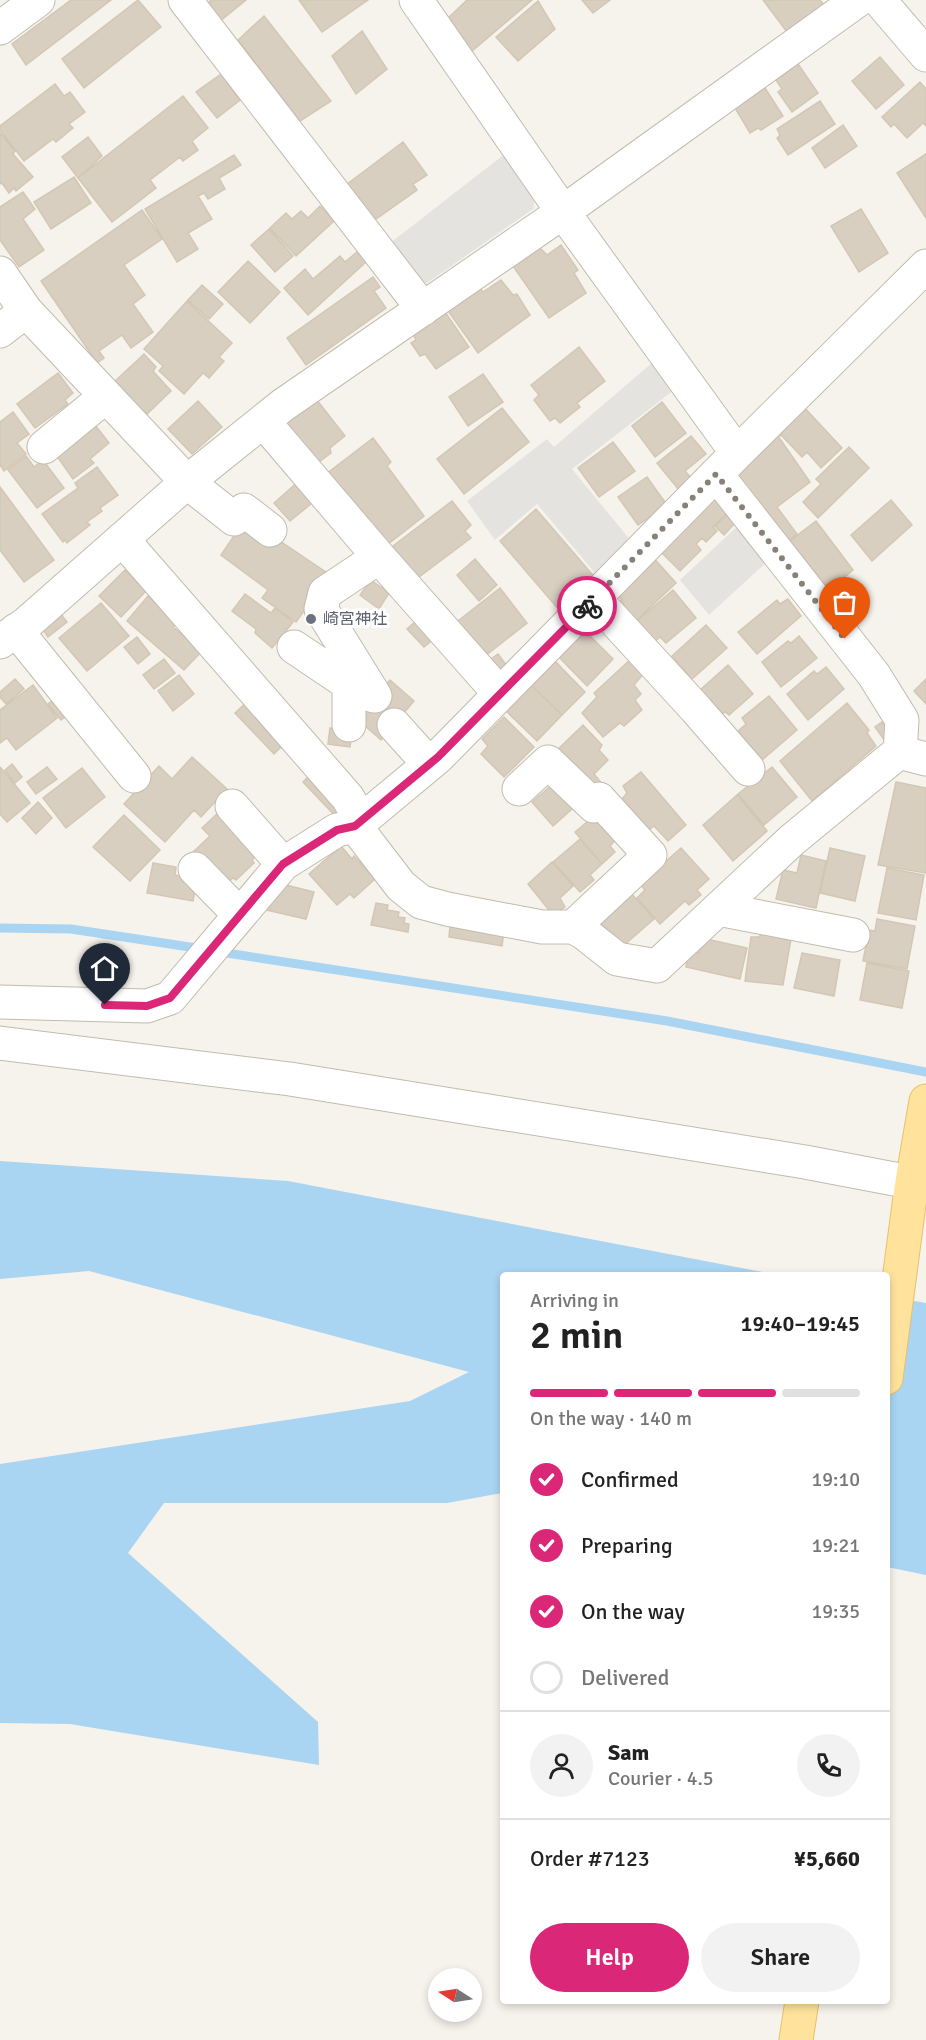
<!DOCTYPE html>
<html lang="en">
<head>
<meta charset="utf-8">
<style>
  body { margin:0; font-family:Signika,"Noto Sans JP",sans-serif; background:#f2f2f2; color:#222; height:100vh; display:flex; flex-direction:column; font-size:22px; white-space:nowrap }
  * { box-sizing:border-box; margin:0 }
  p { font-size:20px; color:#767676 }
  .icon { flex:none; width:33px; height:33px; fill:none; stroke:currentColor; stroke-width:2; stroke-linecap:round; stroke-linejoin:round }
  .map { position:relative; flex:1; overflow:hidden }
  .sheet { position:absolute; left:500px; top:1272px; width:390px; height:732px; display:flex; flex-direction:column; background:#fff; border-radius:6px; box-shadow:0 3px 9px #0003 }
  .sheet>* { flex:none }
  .needle { width:39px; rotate:282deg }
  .fabs { position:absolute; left:428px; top:1968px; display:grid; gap:12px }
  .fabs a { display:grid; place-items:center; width:54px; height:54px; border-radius:50%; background:#fff; box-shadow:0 3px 9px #0003; font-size:30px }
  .pin { position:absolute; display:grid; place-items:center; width:51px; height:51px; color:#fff; margin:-62px -26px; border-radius:50% 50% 50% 0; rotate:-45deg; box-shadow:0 0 6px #0007 }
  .pin .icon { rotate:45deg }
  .courier { position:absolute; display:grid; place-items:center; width:60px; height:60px; margin:-30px; border:4px solid #db2777; border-radius:50%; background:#fff; color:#222; box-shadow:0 2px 8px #0007 }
  .summary em { font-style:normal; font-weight:600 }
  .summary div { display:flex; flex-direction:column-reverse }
  .summary { display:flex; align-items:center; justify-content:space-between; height:102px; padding:0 30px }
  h1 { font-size:39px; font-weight:600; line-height:45px }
  .bar { display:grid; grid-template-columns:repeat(4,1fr); gap:9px 6px; align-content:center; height:72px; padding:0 30px }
  .bar i { height:8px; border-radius:4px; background:#e0e0e0 }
  .bar .active { background:#db2777 }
  .bar p { grid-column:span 4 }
  .line { display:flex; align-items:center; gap:15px; padding:0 30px; border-top:2px solid #e0e0e0 }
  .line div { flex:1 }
  .round { display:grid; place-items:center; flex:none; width:63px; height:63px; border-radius:32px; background:#f2f2f2 }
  ol { padding:0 30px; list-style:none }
  li { display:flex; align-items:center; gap:18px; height:66px }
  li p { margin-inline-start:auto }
  li .icon { padding:6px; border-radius:50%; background:#db2777; color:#fff; stroke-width:4 }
  li:last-child { color:#767676 }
  li i { width:33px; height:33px; border:3px solid #e0e0e0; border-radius:50% }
  .button { display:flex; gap:12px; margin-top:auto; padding:12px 30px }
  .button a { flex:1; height:69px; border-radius:36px; background:#db2777; color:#fff; font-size:24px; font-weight:600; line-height:69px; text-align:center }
  .button a+a { background:#f2f2f2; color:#222 }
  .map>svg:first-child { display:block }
</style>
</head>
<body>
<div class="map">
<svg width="926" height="2040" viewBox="0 0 926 2040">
  <rect width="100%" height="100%" fill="#f6f3ec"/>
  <path fill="#e5e3e0" d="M506 153 536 195 533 209 427 283 415 282 385 247Z
    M653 362 674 390 572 469 636 547 600 579 537 504 495 540 467 501 547 439 554 447Z
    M743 521 771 558 709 615 680 580Z"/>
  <path fill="#a9d4f2" d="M0 1161 288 1181 778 1275H502V1493L447 1503H164L128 1553 318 1722 319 1765 70 1724 0 1723V1464L410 1401 469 1372 89 1271 0 1279Z
    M886 1296 926 1303V1575L887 1567Z"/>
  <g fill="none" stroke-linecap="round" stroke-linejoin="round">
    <path stroke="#a9d4f2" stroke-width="9" d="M0 928 71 929 203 949
      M220 952 667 1021 926 1072"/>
  </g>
  <path fill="#d8cfc1" stroke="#d3c7b4" stroke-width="1.5" d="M71 0H111L26 65 12 44Z
    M138 0 161 27 84 88 62 59Z
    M211 0H246L214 26 201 10Z
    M299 0H368L322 32Z
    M467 0H532L471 52 445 21Z
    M582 0H610L593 13Z
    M763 0H820L824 5 787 32Z
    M538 1 555 29 518 61 496 37Z
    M264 16 331 101 300 121 238 40Z
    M362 31 387 69 356 94 332 56Z
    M880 57 904 85 876 109 852 81Z
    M798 64 818 93 792 112 778 92 782 89 776 80Z
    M221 74 240 100 217 118 196 92Z
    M920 82 926 89V126L923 123 907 138 894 124 891 127 882 117Z
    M55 84 64 96 70 92 85 112 69 124 73 128 56 142 53 139 24 161 0 130V126Z
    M765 88 783 116 761 130 758 128 750 133 735 108Z
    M183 96 208 128 192 141 198 150 183 161 180 157 150 180 156 188 112 222 78 178Z
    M820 101 835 124 788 155 777 138 780 135 777 129Z
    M843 125 857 146 825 168 812 148Z
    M0 133 15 151 13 154 33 177 16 191 14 188 9 193 2 183 0 184Z
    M88 137 102 156 78 178 62 157Z
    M403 142 427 175 413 184 417 190 369 224 342 188Z
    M926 154V218L897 173Z
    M234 155 241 165 219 178 225 189 208 199 204 193 198 196 212 219 188 233 198 249 177 262 145 209Z
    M74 177 91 203 51 229 34 202Z
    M23 192 35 209 23 219 44 250 19 267 0 240V207Z
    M320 206 334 221 296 256 270 228 286 213 292 219 301 211 308 218Z
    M861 209 888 253 859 272 831 226Z
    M142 210 162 239 124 265 145 295 133 304 153 332 131 348 122 335 99 351 104 358 97 363 41 281Z
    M269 229 293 256 275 272 251 245Z
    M561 245 578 270 574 273 586 293 549 318 513 266 540 248 547 255Z
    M357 252 366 262 308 315 284 288 305 269 313 279 340 256 345 262Z
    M248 261 280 292 250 323 218 292Z
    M373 277 380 287 374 291 386 308 306 365 287 338Z
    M501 280 513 295 517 294 530 315 478 353 446 308 478 285 483 292Z
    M202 285 223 304 209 319 188 300Z
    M187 301 232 343 219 357 224 361 209 378 203 373 184 394 159 371 163 366 144 349Z
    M443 309 469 347 436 369 425 354 420 356 411 343 416 340 411 331Z
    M579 347 605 381 577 403 580 407 560 423 555 418 550 421 534 400 539 395 531 385Z
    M144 354 156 367 153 371 171 391 144 417 113 383Z
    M58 373 73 393 65 400 68 404 35 428 17 404Z
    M483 374 503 402 468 426 449 397Z
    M316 399 345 436 330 448 331 453 311 468 279 427Z
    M198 401 222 427 192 454 168 429Z
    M662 402 686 433 655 457 632 426Z
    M801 404 842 448 821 468 807 452 802 457 781 435 779 437 774 431Z
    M502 408 529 442 464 494 437 459Z
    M13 412 29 434 17 443 26 454 4 471 0 465V422Z
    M95 425 109 443 90 459 94 463 73 479 56 455Z
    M691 436 706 454 685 471 697 485 684 496 657 463Z
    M778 436 810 482 777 507 797 534 785 543 731 473Z
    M373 438 391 462 387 466 424 516 383 548 325 475Z
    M613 442 635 471 599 497 578 468Z
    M849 447 869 468 818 518 803 502 821 484 816 479Z
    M26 456 34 467 43 460 64 488 37 508 8 470Z
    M97 467 118 495 100 508 102 511 87 522 90 525 67 543 65 540 63 542 42 514 78 488 75 483Z
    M647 477 667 505 638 525 618 497Z
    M300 480 317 499 290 521 274 503Z
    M0 487 54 560 24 582 0 550Z
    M710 494 728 512 713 527 717 531 706 542 702 538 696 544 701 550 680 571 657 548Z
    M891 500 912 525 872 561 851 535Z
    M452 501 471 525 465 531 471 538 411 583 385 552Z
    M536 509 597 580 560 611 500 541Z
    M728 514 736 522 724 535 715 526Z
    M816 521 853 570 829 590 790 541Z
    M240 527 270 548 277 539 330 575 296 622 262 598 268 590 221 555Z
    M651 555 676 583 636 621 619 603 622 600 614 590Z
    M475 559 497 585 479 601 457 575Z
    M125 570 146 591 121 617 99 596Z
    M371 580 389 593 379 609 360 595Z
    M500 588 527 623 480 660 453 625Z
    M673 590 696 618 666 643 660 637 654 642 637 621Z
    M245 594 271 613 275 608 293 622 272 648 255 633 256 629 232 611Z
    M148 596 178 623 173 627 202 651 184 670 127 621Z
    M788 599 801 616 757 654 738 632 777 600 780 604Z
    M101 603 129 636 87 671 59 638Z
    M60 613 67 622 48 637 41 627Z
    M418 619 435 638 424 647 407 629Z
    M706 625 727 648 692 679 672 656Z
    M581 627 613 659 587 686 555 653Z
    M799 636 817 658 781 687 762 662 788 641 791 643Z
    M137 637 150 654 138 664 124 647Z
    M498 654 510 670 495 681 483 665Z
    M551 657 585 692 562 715 528 682Z
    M164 659 175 673 154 689 143 675Z
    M631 659 644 673 634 685 641 694 635 700 642 710 624 726 620 723 603 737 582 713 597 697 594 693Z
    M728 665 753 694 729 715 725 712 721 714 700 690Z
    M826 667 844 689 808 720 787 694 814 671 817 674Z
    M179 675 194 694 173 711 158 691Z
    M15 679 24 689 6 704 0 697V692Z
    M926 679V704L914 691Z
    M390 680 414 701 381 740 356 718Z
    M528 682 562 715 537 741 503 708Z
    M33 685 57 718 16 750 7 738 0 743V710Z
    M57 696 70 713 61 720 48 704Z
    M769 696 797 730 762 760 738 731 746 724 742 718Z
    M250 699 289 739 274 754 235 713Z
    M847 703 869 730 867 733 876 746 812 801 780 761Z
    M504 717 534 747 504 777 481 754 488 746 482 739Z
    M885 720V741L875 727Z
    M583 725 602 745 599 750 608 760 594 774 603 785 591 797 551 756Z
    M330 728 352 732 350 747 328 744Z
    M192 757 227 789 201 817 194 810 165 842 124 804 159 766 172 779Z
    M12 764 22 777 15 783 5 770Z
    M0 767 30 803 7 822 0 814Z
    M47 767 57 779 36 794 27 782Z
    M772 767 797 797 764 825 738 794Z
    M82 768 105 797 66 828 43 798Z
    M314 771 347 805 336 817 303 782Z
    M641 772 686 825 668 841 654 826 649 830 622 799 627 793 623 786Z
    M560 778 580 802 553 826 532 802Z
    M896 782 926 788V873L878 865Z
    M737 795 767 831 733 861 703 825Z
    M38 802 52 818 36 834 22 818Z
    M221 810 258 854 252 860 254 863 236 880 233 878 226 884 189 856 210 836 202 828Z
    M600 811 620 835 610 846 615 852 602 864 575 832Z
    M124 815 160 850 130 881 93 847Z
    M580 839 602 864 590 875 594 880 580 892 553 862Z
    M341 846 352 859 354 856 375 879 354 898 350 894 337 905 309 874Z
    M681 848 709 879 697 890 701 895 689 905 685 901 660 924 637 898 645 890 640 884Z
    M830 848 865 856 855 901 820 893Z
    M801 855 826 861 816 908 776 899 783 870 797 873Z
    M552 862 573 886 560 898 565 907 553 915 528 884Z
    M153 863 176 867 175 875 197 879 193 901 147 893Z
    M887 868 924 875 916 920 878 913Z
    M282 884 314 892 306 919 266 910 270 892Z
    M630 892 654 919 622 947 598 921Z
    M376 903 388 905 387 910 399 912 398 917 405 918 404 923 409 924 408 932 371 925Z
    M877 919 915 926 907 969 863 961 869 930 875 931Z
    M450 926 504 931 502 946 449 937Z
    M763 931 791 939 783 985 745 981 751 937H759Z
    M702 938 747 948 740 979 686 967 689 950 699 953Z
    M802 953 840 960 834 996 794 988Z
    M867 963 909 971 902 1008 860 1000Z"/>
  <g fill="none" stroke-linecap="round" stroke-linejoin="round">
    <defs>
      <path id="minor" d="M185 0 423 309
        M416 0 563 212 737 453
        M879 0 926 55
        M0 28 38 0
        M0 273 26 311 187 482 234 519 244 510 270 530
        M0 331 26 311
        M263 421 379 557 500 694
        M44 447 106 396
        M716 474 874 675 902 720 900 753
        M122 539 348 798 361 821
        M594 598 695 708 748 769
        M16 630 134 776
        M0 642 27 623 187 482 283 405 563 212 858 0
        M294 647 349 684 374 696
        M375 696 321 609 325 593 379 557
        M349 725V684
        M394 725 429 764
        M519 789 548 762 594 806 599 799 650 855 573 927
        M232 806 283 864
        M355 826 401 886 421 902 447 909 542 927H573L584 933 617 959 657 966 792 840 899 752 926 759
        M195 869 239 914
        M718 909 853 935
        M0 1002 147 1006 170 998 283 864 337 830 355 826 438 757 737 453 926 266
        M0 1043 290 1079 805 1162 926 1185"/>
      <path id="major" d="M886 1378 912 1182 926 1101
        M796 2040 802 2001"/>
    </defs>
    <use href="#minor" stroke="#c2bbae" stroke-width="35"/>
    <use href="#major" stroke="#e6c16a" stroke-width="35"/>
    <use href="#minor" stroke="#fff" stroke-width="33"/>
    <use href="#major" stroke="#ffe39c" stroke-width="33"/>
  </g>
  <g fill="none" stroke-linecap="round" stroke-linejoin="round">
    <path stroke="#878178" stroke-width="6" stroke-dasharray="0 10.8" d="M587 606 716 474 845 639"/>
    <path stroke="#db2777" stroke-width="8" d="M105 1005 147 1006 170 998 283 864 337 830 355 826 438 757 587 606"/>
  </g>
  <circle fill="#6b7280" stroke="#fff" stroke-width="2" cx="311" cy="619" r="6"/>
  <g text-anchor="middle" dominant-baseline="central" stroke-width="6" stroke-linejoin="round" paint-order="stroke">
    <g font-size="16" fill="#5b616d" stroke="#fff" text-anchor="start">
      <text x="323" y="619">崎宮神社</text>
    </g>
  </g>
</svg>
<div class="fabs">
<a><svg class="needle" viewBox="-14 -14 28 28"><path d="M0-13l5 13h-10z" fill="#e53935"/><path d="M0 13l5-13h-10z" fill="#767676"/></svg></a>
</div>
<div class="pin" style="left:845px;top:639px;background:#ea580c"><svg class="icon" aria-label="bag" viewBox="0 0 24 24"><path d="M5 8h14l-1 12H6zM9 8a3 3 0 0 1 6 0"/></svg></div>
<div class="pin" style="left:105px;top:1005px;background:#1f2937"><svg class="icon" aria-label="home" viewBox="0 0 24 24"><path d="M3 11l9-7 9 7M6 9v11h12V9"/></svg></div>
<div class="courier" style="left:587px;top:606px"><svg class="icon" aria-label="bike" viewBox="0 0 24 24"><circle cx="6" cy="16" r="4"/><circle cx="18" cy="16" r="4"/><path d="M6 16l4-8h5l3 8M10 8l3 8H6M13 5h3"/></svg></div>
<section class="sheet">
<div class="summary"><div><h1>2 min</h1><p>Arriving in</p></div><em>19:40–19:45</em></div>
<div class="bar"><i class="active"></i><i class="active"></i><i class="active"></i><i></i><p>On the way · 140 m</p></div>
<ol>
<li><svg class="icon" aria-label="check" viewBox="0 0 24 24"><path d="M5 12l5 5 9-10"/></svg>Confirmed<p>19:10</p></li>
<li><svg class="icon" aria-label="check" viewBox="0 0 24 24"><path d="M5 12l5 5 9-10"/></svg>Preparing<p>19:21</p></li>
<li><svg class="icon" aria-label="check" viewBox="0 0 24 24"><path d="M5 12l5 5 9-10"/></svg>On the way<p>19:35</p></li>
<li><i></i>Delivered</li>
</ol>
<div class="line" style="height:108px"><a class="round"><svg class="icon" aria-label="person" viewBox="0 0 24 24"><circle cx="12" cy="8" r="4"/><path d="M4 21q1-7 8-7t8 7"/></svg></a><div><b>Sam</b><p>Courier · 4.5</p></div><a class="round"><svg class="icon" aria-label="phone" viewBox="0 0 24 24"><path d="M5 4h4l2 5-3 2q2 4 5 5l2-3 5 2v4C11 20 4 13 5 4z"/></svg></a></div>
<div class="line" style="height:78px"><div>Order #7123</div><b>¥5,660</b></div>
<div class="button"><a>Help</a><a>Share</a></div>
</section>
</div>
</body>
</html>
